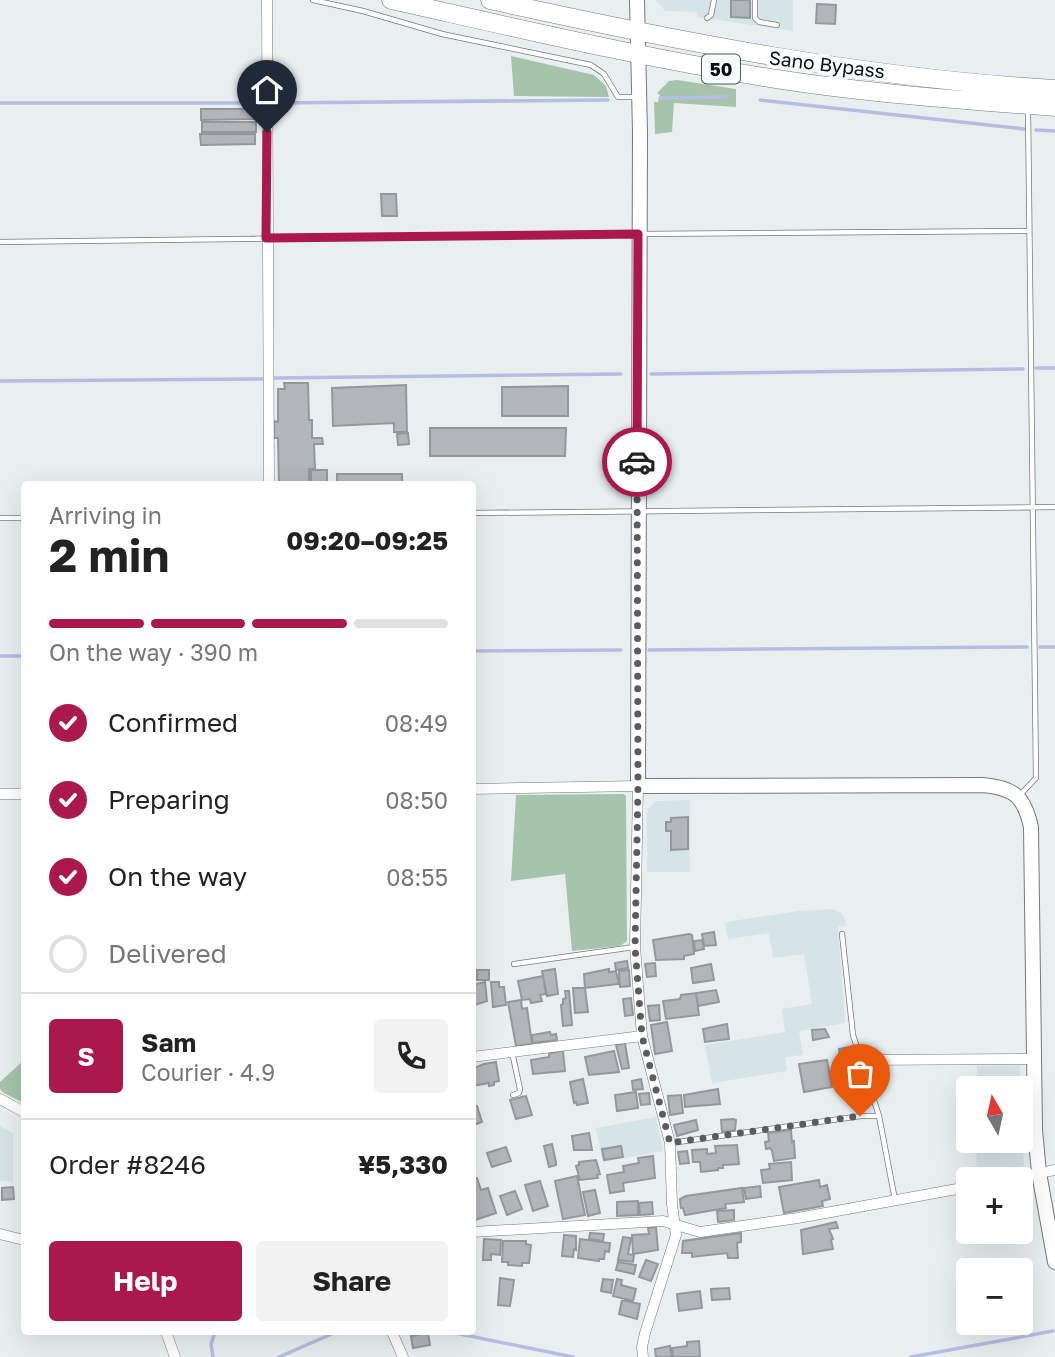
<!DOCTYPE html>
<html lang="en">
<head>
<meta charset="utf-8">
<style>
  body { margin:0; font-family:"Golos Text",sans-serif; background:#f2f2f2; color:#222; height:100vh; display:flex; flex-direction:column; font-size:26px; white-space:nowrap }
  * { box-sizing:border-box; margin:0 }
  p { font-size:23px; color:#767676 }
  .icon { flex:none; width:38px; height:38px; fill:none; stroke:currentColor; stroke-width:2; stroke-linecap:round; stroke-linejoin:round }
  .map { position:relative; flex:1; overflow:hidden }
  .panel { position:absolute; left:21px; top:481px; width:455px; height:854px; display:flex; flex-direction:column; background:#fff; border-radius:7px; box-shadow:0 7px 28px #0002 }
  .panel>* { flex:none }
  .needle { width:46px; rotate:351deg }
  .tools { position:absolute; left:956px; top:1076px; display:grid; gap:14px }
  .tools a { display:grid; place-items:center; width:77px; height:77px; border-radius:7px; background:#fff; box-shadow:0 7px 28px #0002; font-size:35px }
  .pin { position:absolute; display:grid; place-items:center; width:60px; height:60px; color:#fff; margin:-72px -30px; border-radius:50% 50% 50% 0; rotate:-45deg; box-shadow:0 0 7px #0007 }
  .pin .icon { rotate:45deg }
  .courier { position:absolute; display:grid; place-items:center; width:70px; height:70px; margin:-35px; border:5px solid #ab194c; border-radius:50%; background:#fff; color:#222; box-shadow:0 2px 9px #0007 }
  .overview em { font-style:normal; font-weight:700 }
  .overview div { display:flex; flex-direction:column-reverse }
  .overview { display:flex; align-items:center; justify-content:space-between; height:119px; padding:0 28px }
  h1 { font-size:46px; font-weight:700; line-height:52px }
  .bar { display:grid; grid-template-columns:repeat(4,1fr); gap:10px 7px; align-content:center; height:84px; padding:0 28px }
  .bar i { height:9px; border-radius:5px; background:#e0e0e0 }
  .bar .active { background:#ab194c }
  .bar p { grid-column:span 4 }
  .line { display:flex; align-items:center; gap:18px; padding:0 28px; border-top:2px solid #e0e0e0 }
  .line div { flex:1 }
  .round { display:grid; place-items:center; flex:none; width:74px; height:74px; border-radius:7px; background:#f2f2f2 }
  ol { padding:0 28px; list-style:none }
  li { display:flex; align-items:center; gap:21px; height:77px }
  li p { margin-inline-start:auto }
  li .icon { padding:7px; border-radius:50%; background:#ab194c; color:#fff; stroke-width:4 }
  li:last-child { color:#767676 }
  li i { width:38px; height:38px; border:4px solid #e0e0e0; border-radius:50% }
  .action { display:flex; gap:14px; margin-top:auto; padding:14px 28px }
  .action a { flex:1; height:80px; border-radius:7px; background:#ab194c; color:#fff; font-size:28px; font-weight:700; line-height:80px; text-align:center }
  .action a+a { background:#f2f2f2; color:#222 }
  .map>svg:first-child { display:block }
</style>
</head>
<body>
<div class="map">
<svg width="1055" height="1357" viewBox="0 0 1055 1357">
  <rect width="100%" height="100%" fill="#e9eff0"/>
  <path fill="#d6e4e8" d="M656 0H793V31L697 17V12L665 11Z
    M690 800V872H647V810L656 801Z
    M833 909 842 913 847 925 838 927 845 1023 799 1031 803 1055 785 1057 787 1071 712 1083 705 1045 785 1032 782 1009 812 1004 804 954 773 958 769 933 728 939 725 922 799 911Z
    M1020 1065 1024 1169 976 1176 977 1141H1020V1088H977V1066Z
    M656 1117 663 1151 603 1162 596 1128Z
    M0 1126 13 1133V1182L0 1181Z"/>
  <path fill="#a6c4ab" d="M511 56 594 75 606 86 609 97 514 96Z
    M677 80 736 89V107L674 103 672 132 655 134 654 102H658L660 95 657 93 669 81Z
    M623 794 626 796 627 941 620 946 572 951 565 874 511 881 516 795Z
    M24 1060V1103L4 1093 0 1089V1082Z"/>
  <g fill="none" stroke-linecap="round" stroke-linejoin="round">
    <path stroke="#b5bee2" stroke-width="3.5" d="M660 98 727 97
      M760 100 1024 129
      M0 103H260
      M272 103 608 100
      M1036 130 1055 131
      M1036 368H1055
      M651 374 1023 369
      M273 378 621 374
      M0 381 263 379
      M1040 647H1055
      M649 650 1027 647
      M472 651 621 650
      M0 656H24
      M450 1332 573 1357
      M213 1357 211 1344 215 1332
      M279 1357 336 1332
      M911 1357 1053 1331"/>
  </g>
  <path fill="#b2b6ba" stroke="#94989b" stroke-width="2" d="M731 0H750V18L731 17Z
    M817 4 836 5 835 24 816 23Z
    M201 109H255V119L201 120Z
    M202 122H256V132H202Z
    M200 134H255V144L201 145Z
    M381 194H396L397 216H382Z
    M284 383H308L309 420H312V438H322L323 444H314L315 469H309V485H279L278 438H274V421L278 422V389H285Z
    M406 385 407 432H394V423L333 426 332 388Z
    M568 386V416H502V387Z
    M430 428H566L565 456H430Z
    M408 433 409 444 398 445 397 434Z
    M311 470H327V485H311Z
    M337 474H402V482H378V485H337Z
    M688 817V849L671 850V831H666V822H671V818Z
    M714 932 716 945 704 946 702 934Z
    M689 934 692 935 694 954 684 956V959L656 960 653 940Z
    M702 940 704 949 695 951 694 941Z
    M627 961 628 968 616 970 615 963Z
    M655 963 656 976 647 977 645 964Z
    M711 964 714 980 693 983 691 968Z
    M555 969 558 994 547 996 542 971Z
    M609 969V972L616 971 619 984 585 988 584 974Z
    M477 970H489V980H477Z
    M629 970 630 986 620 987 619 971Z
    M543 976 546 994 540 995 542 1001 531 1003 530 999 522 1000 518 981Z
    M485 982 487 1001 475 1005 472 1003V985Z
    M491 982H499V987H504L506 1005 493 1007Z
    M573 988H585L588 1012 575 1013Z
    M716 990 719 1002 698 1006 696 993Z
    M565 991H569L572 1025 563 1026 561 1005 563 1004V999L566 998Z
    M696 993 699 1015 666 1019 663 1001 680 999 681 995Z
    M631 998 633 1015 625 1016 623 999Z
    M521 1000 522 1009 527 1008 532 1044 516 1046 508 1002Z
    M659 1005 660 1020 650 1021 648 1006Z
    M667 1022 672 1051 655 1054 651 1025Z
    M727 1024 729 1039 705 1042 703 1029Z
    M825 1029 829 1037 813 1040 812 1030Z
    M550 1032 551 1035 556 1034 557 1040 533 1043 532 1035Z
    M625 1043 629 1068 622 1069 616 1045Z
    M850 1047 852 1061 841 1062 839 1049Z
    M563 1051 565 1071 533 1074 531 1060 549 1057V1053Z
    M614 1051 619 1072 589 1075 585 1057Z
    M827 1060 832 1087 804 1092 799 1064Z
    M496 1062 499 1081 494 1082V1085L489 1086V1083L472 1086V1069L484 1064Z
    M855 1065 861 1080 845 1086 839 1071Z
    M583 1079 588 1103 577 1105 576 1102 574 1103 570 1082Z
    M641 1079 643 1089 633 1090 632 1081Z
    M1004 1083V1088H986V1084Z
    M863 1085 868 1100 855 1106 849 1091Z
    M718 1089 720 1104 685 1107 684 1095Z
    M636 1092 638 1108 617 1111 615 1095Z
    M649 1093 650 1104 641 1105 639 1094Z
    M681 1095 683 1113 670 1115 668 1096Z
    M526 1096 532 1115 516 1119 510 1100Z
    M477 1106 482 1122 474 1125 472 1108Z
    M733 1119 736 1120 735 1130 722 1132 721 1120Z
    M696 1120 698 1130 677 1136 674 1125Z
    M791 1130 792 1142 794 1141 795 1158 774 1161 772 1151 770 1148 766 1149 765 1142 769 1141 768 1133Z
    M589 1133 592 1150H574L572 1136Z
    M552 1144 556 1162V1165L549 1167 544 1146Z
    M737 1145 739 1164 723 1165V1168H718V1170L701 1172 700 1162H693L692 1150 707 1149V1154L716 1153 715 1146Z
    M621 1146 623 1157 604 1160 602 1149Z
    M506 1147 511 1161 492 1167 487 1153Z
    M687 1151 689 1163 680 1164 678 1152Z
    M653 1156 655 1178 623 1183 624 1191 610 1193 607 1175 624 1172 623 1166 639 1163 638 1158Z
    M596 1160 600 1174 597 1175 598 1178 580 1180 576 1166 579 1165V1162Z
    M791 1162 792 1180 763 1183 761 1170 770 1169 769 1164Z
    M577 1176 585 1215 563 1219 555 1181Z
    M477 1178 481 1190 488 1188 496 1213 472 1221V1179Z
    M819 1180 820 1187 827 1185 830 1199 822 1201 823 1206 784 1213 779 1187Z
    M540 1181 548 1206 533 1211 525 1185Z
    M760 1186 761 1197 746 1199 744 1188Z
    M13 1187 14 1199 2 1200V1188Z
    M742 1188 744 1202 725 1204 726 1208 685 1215 683 1208H681L680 1199 686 1196Z
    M595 1190 600 1213 588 1216 583 1192Z
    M515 1191 522 1209 507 1215 500 1196Z
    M638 1201V1215L617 1216V1202Z
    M652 1202 653 1214 640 1215 639 1203Z
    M734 1210V1220L718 1222 717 1211Z
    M836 1222 838 1228 829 1229 833 1239 831 1240 833 1249 803 1254 801 1230Z
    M656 1227 658 1250 633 1254 632 1235 649 1234 648 1228Z
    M590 1233 604 1234 603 1241 589 1239Z
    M741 1233V1242L737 1243 738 1258H728L727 1253 692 1257V1253H682L683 1241Z
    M564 1235 576 1236V1250L574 1249 573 1257 562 1256Z
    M623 1237 631 1238 628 1254 634 1255 633 1262 618 1260Z
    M484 1239 501 1240 500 1255 491 1254V1260H483Z
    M580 1239 610 1243 609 1252 605 1251 604 1259H599V1261L578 1258Z
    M503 1241H526V1244L531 1245 529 1263H522V1266L508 1265V1262H502Z
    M646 1260 658 1264 651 1281 639 1277Z
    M618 1262 636 1265 634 1274 616 1270Z
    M500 1278 514 1280 510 1306 498 1305Z
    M603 1279 613 1280 611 1293 601 1291Z
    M617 1279 622 1280 621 1285 636 1289 633 1301 613 1296Z
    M729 1288 730 1299 712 1300 711 1289Z
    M700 1291 702 1308 679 1311 677 1294Z
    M622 1300 640 1304 637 1319 619 1314Z
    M428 1333 430 1345 413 1348 411 1336Z
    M699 1341 700 1357H673L672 1348 687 1346V1342Z
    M670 1346 672 1357H656L655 1349Z"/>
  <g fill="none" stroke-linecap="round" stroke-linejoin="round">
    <defs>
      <path id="lane" d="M313 0 363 11 442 34 591 65 604 74 618 97H635
        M755 0V18L759 22 777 25
        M707 18 711 15 714 0
        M0 242 638 234 1029 231
        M472 513 1055 507
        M0 518H24
        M1019 796 1036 778 1028 109
        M842 934 853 1035 879 1116 895 1200
        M514 964 634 947
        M512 1052 520 1089 519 1093 513 1095
        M671 1143 861 1116H879"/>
      <path id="street" d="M267 0 269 485
        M472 789 638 786 635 947 642 1036 670 1143 672 1204 676 1235 645 1333 642 1347 643 1357
        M0 794H24
        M472 1057 642 1036
        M861 1060 1033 1059
        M0 1099 24 1112
        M1008 1180 1055 1170
        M472 1232 663 1221 700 1232 798 1218 968 1187
        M0 1234 24 1240
        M166 1332 175 1357
        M392 1332 403 1357"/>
      <path id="secondary" d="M637 0 640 132 638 786 983 785C1014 788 1024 796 1031 827L1035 1130 1039 1173 1055 1262"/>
      <path id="highway" d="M391 0C517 28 643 58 770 78 864 93 960 100 1055 107
        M490 0C676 41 864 78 1055 89"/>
    </defs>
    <use href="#lane" stroke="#757a7b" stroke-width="6"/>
    <use href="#street" stroke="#757a7b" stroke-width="11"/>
    <use href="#secondary" stroke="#757a7b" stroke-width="16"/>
    <use href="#highway" stroke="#757a7b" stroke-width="19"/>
    <use href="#lane" stroke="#fff" stroke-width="4.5"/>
    <use href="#street" stroke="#fff" stroke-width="10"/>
    <use href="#secondary" stroke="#fff" stroke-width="14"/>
    <use href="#highway" stroke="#fff" stroke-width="18"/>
  </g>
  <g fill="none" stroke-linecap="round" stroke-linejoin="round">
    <path stroke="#5a5d5e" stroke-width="7" stroke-dasharray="0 12.6" d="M637 462 638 786 635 947 642 1036 670 1143 860 1116"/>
    <path stroke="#ab194c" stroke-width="9" d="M267 132 266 238 638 234 637 462"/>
  </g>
  <g text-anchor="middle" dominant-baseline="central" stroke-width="7" stroke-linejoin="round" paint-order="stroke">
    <rect fill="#f7fcfe" stroke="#535657" stroke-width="2" x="702" y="54.5" width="38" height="29" rx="5"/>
    <g font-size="18" font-weight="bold" fill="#0d0f0f">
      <text x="721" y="69">50</text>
    </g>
    <g font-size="19" fill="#0d0f0f" stroke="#f7fcfe">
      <text transform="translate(827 64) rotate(7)">Sano Bypass</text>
    </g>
  </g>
</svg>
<div class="tools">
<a><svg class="needle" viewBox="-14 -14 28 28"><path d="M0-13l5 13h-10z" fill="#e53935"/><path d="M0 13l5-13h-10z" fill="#767676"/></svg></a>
<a>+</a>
<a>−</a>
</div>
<div class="pin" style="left:860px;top:1116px;background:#ea580c"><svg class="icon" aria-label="bag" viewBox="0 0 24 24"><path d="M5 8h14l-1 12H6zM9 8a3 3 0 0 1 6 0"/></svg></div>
<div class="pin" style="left:267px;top:132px;background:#1f2937"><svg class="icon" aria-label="home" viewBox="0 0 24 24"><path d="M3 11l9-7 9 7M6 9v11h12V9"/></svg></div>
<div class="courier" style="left:637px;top:462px"><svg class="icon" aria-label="car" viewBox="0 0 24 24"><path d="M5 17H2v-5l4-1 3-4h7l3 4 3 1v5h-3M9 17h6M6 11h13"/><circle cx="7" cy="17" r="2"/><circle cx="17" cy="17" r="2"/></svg></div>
<section class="panel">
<div class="overview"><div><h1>2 min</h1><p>Arriving in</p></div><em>09:20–09:25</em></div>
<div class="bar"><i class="active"></i><i class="active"></i><i class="active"></i><i></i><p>On the way · 390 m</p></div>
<ol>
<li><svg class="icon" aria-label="check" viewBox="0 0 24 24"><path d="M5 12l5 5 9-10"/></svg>Confirmed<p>08:49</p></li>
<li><svg class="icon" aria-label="check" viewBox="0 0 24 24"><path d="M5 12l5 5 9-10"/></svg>Preparing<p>08:50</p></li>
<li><svg class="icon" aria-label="check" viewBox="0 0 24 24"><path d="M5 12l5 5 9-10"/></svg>On the way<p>08:55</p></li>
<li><i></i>Delivered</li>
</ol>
<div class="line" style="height:126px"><b class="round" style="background:#ab194c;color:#fff">S</b><div><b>Sam</b><p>Courier · 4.9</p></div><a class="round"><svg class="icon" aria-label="phone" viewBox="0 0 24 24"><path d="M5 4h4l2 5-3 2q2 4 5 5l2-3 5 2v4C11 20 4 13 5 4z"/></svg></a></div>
<div class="line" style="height:91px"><div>Order #8246</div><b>¥5,330</b></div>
<div class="action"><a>Help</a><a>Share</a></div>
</section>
</div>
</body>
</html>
